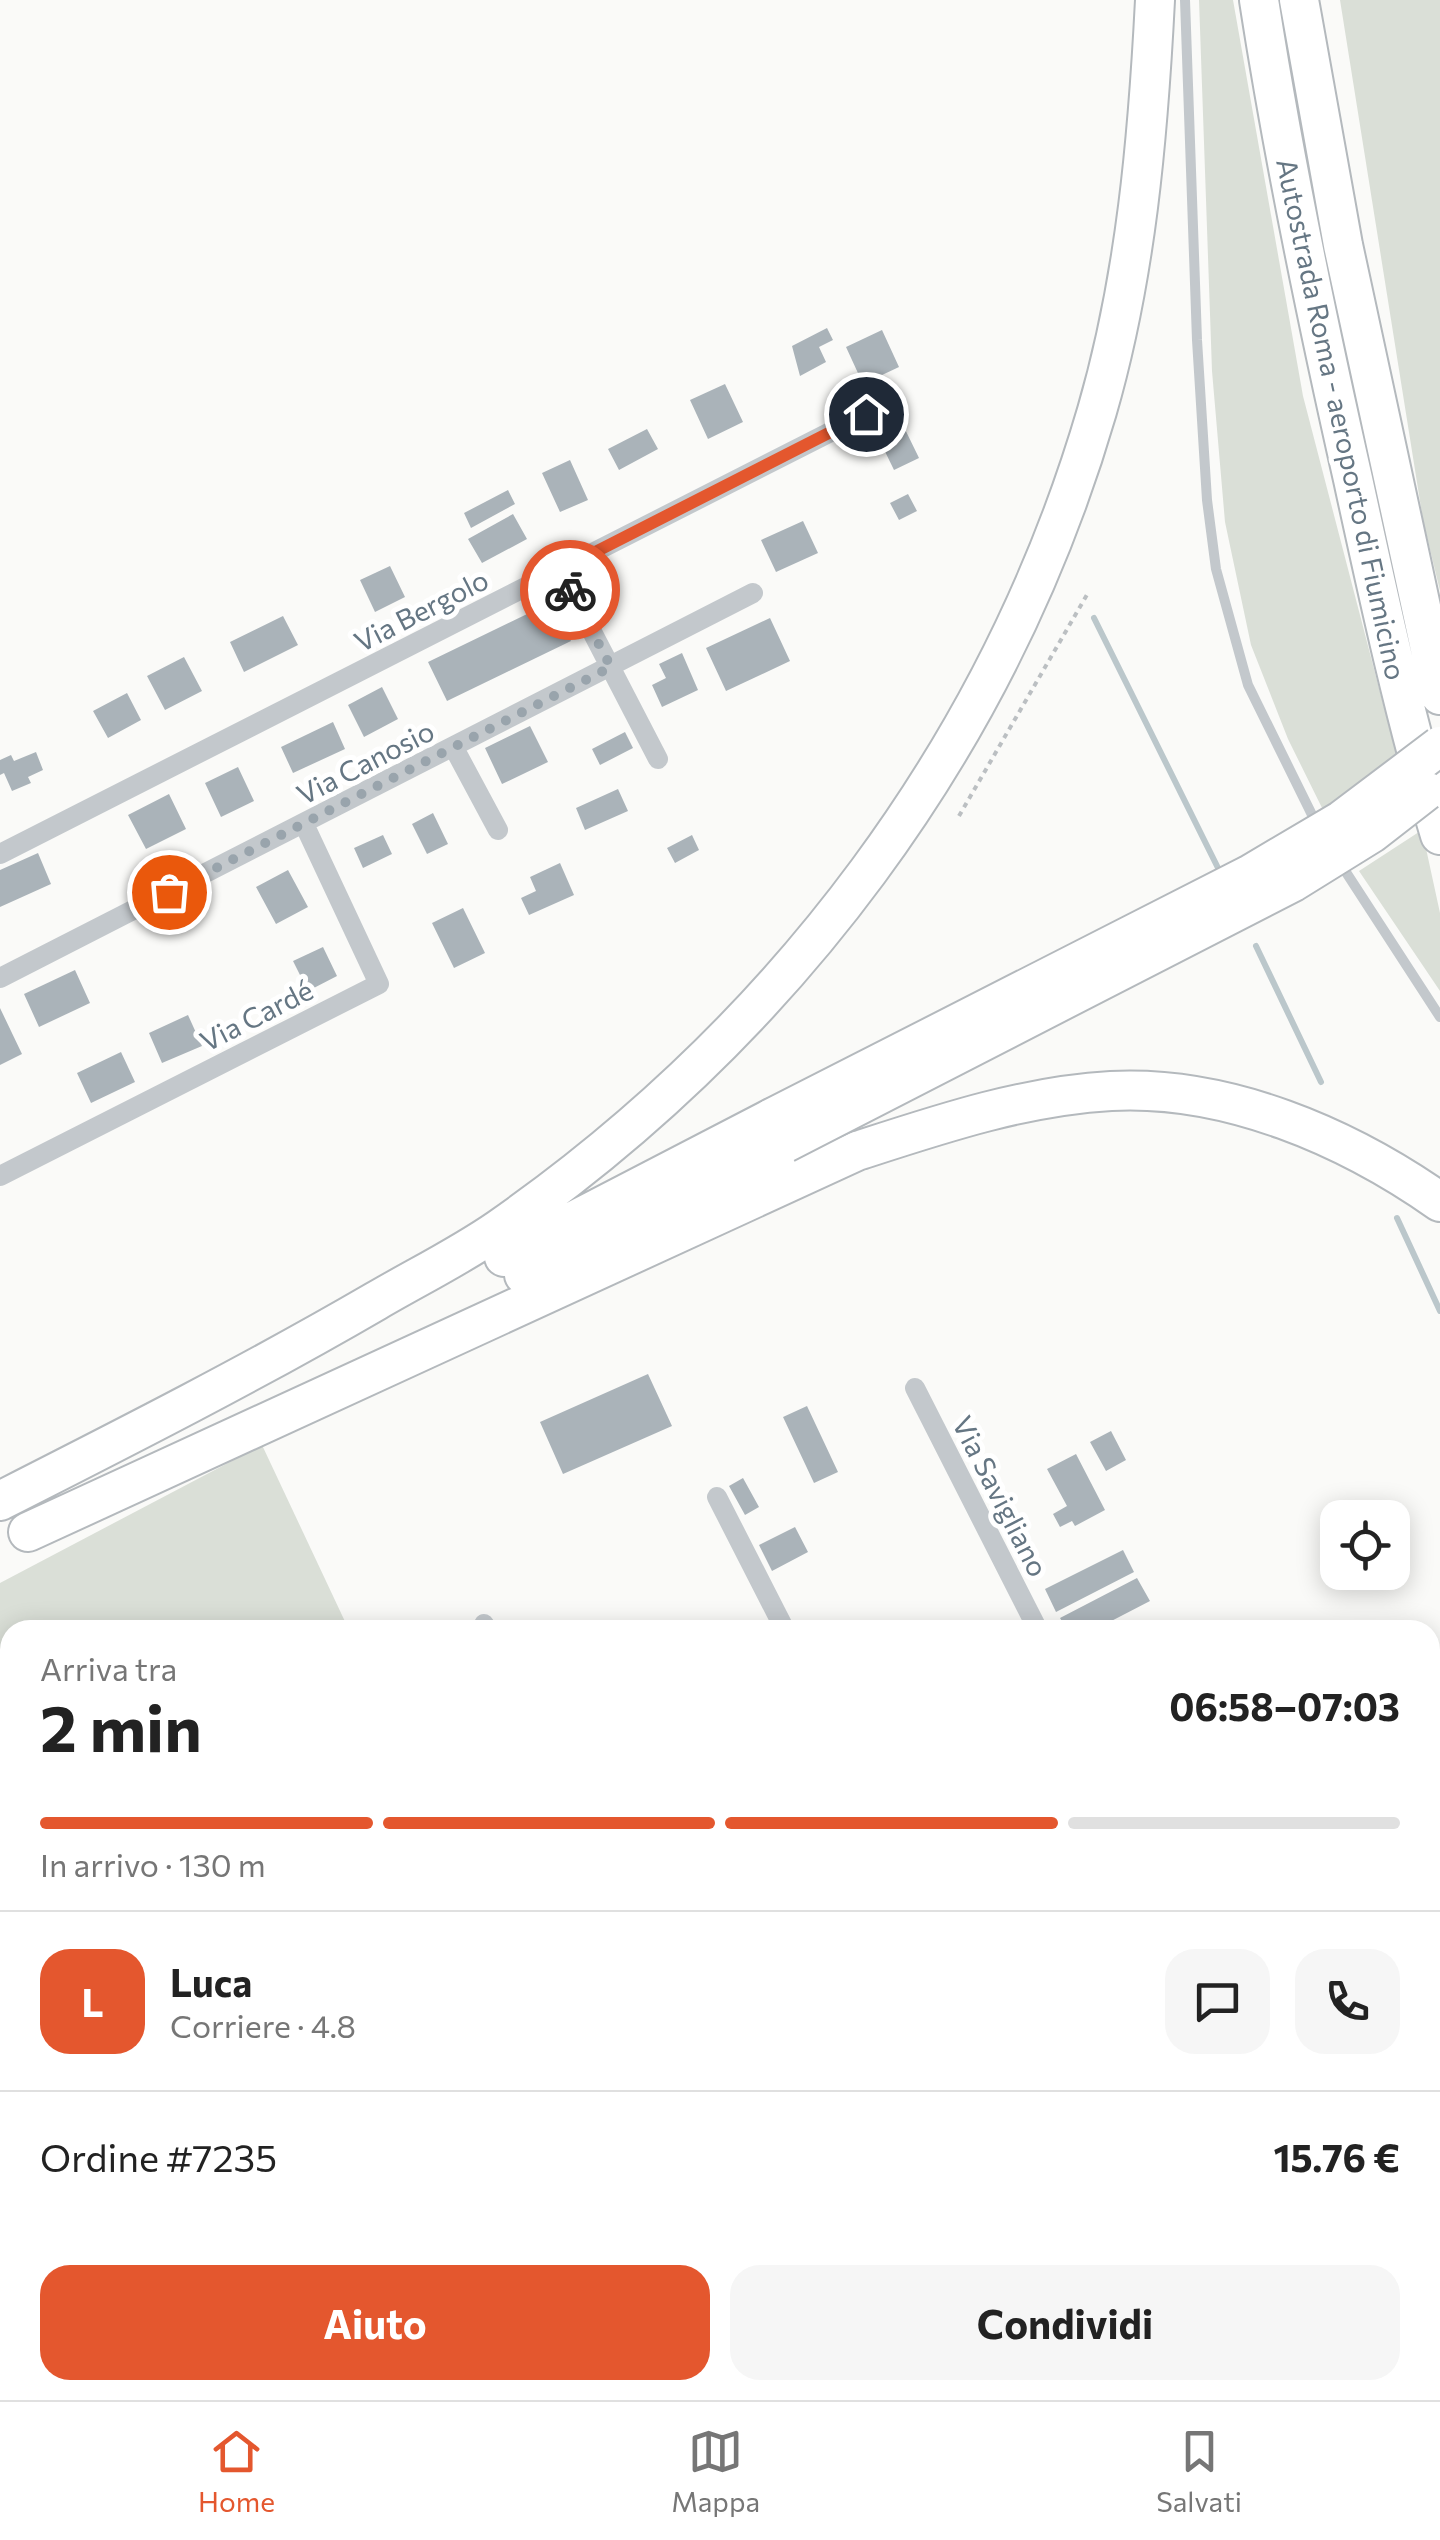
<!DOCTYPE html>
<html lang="it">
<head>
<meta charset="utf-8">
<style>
  body { margin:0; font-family:Commissioner,sans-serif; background:#f6f6f6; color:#222; height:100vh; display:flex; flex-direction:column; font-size:38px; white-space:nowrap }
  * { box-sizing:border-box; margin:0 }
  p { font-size:32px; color:#767676 }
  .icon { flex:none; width:55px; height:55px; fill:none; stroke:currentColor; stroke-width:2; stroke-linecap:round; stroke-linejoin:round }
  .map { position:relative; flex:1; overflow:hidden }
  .side { position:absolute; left:0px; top:1620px; width:1440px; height:780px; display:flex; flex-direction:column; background:#fff; border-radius:30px 30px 0 0; box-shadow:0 5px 25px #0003 }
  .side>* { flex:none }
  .buttons { position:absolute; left:1320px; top:1500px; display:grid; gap:20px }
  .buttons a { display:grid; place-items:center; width:90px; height:90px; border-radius:20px; background:#fff; box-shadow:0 5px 25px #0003; font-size:50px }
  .pin { position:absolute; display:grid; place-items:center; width:85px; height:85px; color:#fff; margin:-42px; border:5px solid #fff; border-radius:50%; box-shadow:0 2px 10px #0007 }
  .courier { position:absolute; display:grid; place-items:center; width:100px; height:100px; margin:-50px; border:8px solid #e4572e; border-radius:50%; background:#fff; color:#222; box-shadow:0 2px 12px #0007 }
  .summary em { font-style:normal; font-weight:700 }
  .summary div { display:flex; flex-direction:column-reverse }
  .summary { display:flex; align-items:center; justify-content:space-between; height:170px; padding:0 40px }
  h1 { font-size:65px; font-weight:700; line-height:75px }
  .bar { display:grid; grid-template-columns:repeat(4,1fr); gap:15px 10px; align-content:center; height:120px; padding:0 40px }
  .bar i { height:12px; border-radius:8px; background:#e0e0e0 }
  .bar .selected { background:#e4572e }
  .bar p { grid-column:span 4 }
  .line { display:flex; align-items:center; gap:25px; padding:0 40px; border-top:2px solid #e0e0e0 }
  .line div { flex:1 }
  .round { display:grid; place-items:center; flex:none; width:105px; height:105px; border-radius:30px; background:#f6f6f6 }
  .cta { display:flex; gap:20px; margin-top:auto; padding:20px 40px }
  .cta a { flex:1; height:115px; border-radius:30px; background:#e4572e; color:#fff; font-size:40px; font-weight:700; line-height:115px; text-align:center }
  .cta a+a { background:#f6f6f6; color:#222 }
  .tabs { display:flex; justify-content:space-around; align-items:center; height:140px; border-top:2px solid #e0e0e0; background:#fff; font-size:28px; color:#767676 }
  .tabs a { display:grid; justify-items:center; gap:5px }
  .tabs .selected { color:#e4572e }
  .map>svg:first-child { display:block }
</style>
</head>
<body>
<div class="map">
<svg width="1440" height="2400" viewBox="0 0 1440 2400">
  <rect width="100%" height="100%" fill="#fafaf8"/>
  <path fill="#e8e9e9" d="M1430 2251 1440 2252V2400H400L395 2390H1430Z"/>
  <path fill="#dadfd7" d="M1199 0H1233L1303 396 1399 765 1327 818 1288 739 1251 645 1225 522 1212 371Z
    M1340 0H1440V591L1423 520Z
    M1422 830 1440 913V991L1359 871Z
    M262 1445 349 1630H10V1850L0 1855V1583Z"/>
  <path fill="#bbc7cb" d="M1440 1975V2048L1430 2054V1980Z"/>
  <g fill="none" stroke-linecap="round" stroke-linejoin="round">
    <path stroke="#bbc7cb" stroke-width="6" d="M1094 618 1220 872
      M1256 946 1321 1082
      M1397 1218 1440 1311"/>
  </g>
  <path fill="#aab3b9" d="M827 328 833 340 819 347 826 362 800 376 792 346Z
    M882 330 899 367 863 384 846 347Z
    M725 384 743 422 708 439 690 400Z
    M900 419 919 458 894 470 875 431Z
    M647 429 658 449 619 470 608 449Z
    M570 460 588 500 560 512 542 473Z
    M508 490 515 504 471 528 464 513Z
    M908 494 917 511 899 520 890 503Z
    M513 514 527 539 482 563 468 539Z
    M803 521 818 553 776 572 761 540Z
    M390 566 405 597 375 612 360 580Z
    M552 602 571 641 447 701 428 662Z
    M283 616 298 645 244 672 230 642Z
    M770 618 790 661 726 691 706 648Z
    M682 653 698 690 662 707 652 685 666 678 659 664Z
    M184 657 202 691 165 710 147 676Z
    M382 687 398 719 364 737 348 705Z
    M127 693 141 720 108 738 93 711Z
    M333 722 345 749 293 773 281 747Z
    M530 726 548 762 502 784 485 748Z
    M625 732 633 748 600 765 592 749Z
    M36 752 43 770 28 777 31 783 12 791 4 773 0 775V760L11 755 14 761Z
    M238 767 254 801 221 817 205 783Z
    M618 789 628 811 585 830 576 808Z
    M169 794 186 829 146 849 128 815Z
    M433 813 448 844 427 854 412 824Z
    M383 835 392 854 363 868 354 848Z
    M692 835 699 850 675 863 667 848Z
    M38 853 51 884 0 907V870Z
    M560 863 574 895 529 915 521 898 536 891 530 877Z
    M288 870 308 907 276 924 256 887Z
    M463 908 485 953 454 968 432 923Z
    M323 947 337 976 308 991 293 961Z
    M75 970 90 1003 39 1027 24 994Z
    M0 1008 22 1054 0 1065Z
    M188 1015 202 1046 162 1063 149 1033Z
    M121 1052 135 1082 91 1103 77 1073Z
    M648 1374 672 1426 563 1474 540 1422Z
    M807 1406 838 1472 814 1483 783 1417Z
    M1111 1431 1126 1460 1106 1471 1090 1442Z
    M1076 1454 1105 1510 1075 1526 1072 1521 1060 1527 1053 1514 1067 1506 1047 1469Z
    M743 1478 759 1507 745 1515 729 1486Z
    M795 1527 808 1552 772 1571 759 1545Z
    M1123 1550 1134 1572 1056 1612 1045 1589Z
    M1137 1578 1150 1601 1094 1630H1067L1060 1618Z
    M10 1859V1895L0 1900V1864Z
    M6 2219 10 2265 0 2270V2222Z
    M534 2390H634L639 2400H514Z
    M666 2390H887L867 2400H671Z"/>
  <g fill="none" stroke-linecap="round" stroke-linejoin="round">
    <defs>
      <path id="secondary" d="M1430 1766 1440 1765
        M164 2400 182 2390"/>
      <path id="highway" d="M1259 0C1284 161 1317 320 1353 479 1379 599 1405 718 1440 835
        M1299 0 1343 245 1440 695
        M504 1257 772 1118
        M524 1275 785 1143
        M0 1501C126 1437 254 1372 376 1301 417 1277 460 1256 499 1229 784 1030 999 747 1097 411 1136 277 1148 138 1155 0
        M28 1532 857 1151C940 1124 1023 1096 1111 1091 1227 1085 1346 1136 1440 1202"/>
    </defs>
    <use href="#secondary" stroke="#b3babf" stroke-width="32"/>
    <use href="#highway" stroke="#b4b9bd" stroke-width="42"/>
    <path stroke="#bbbfc2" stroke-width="4" stroke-dasharray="5 5" stroke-linecap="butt" d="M959 816 1088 593
      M909 2400 928 2390"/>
    <path stroke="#c3c8cc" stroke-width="10" d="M1185 0 1197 340 1207 500 1216 569 1248 685 1318 827
      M1340 863 1440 1017
      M1430 2270 1440 2271
      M1137 2390 1143 2400
      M985 2400 1005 2390"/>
    <path stroke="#c3c8cc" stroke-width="20" d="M560 570 658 759
      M454 748 498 830
      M0 854 866 414
      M0 978 753 593
      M0 1176 379 984 304 824
      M915 1388 1038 1630
      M717 1497 785 1630
      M484 1624 487 1630
      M0 2368 10 2388
      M341 2390 346 2400
      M1383 2400 1384 2390"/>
    <use href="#secondary" stroke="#fff" stroke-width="28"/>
    <use href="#highway" stroke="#fff" stroke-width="38"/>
    <defs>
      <path id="highway-bridge" d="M772 1118 1249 875 1342 820 1440 746
        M785 1143 1293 882 1372 833 1426 791"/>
    </defs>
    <use href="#highway-bridge" stroke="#b4b9bd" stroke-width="42" stroke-linecap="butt"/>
    <use href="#highway-bridge" stroke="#fff" stroke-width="38"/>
  </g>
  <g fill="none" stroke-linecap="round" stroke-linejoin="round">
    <path stroke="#99a4ac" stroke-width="10" stroke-dasharray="0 18" d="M169 892 611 667 570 590"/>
    <path stroke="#e4572e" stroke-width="12" d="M570 590 560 570 866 414"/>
  </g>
  <g text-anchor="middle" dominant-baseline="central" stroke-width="10" stroke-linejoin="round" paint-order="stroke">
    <g font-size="28" fill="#657683" stroke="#fff">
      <text transform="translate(1342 419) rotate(78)">Autostrada Roma - aeroporto di Fiumicino</text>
      <text transform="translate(421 610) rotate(-27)">Via Bergolo</text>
      <text transform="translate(365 762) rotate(-27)">Via Canosio</text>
      <text transform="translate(256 1015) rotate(-27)">Via Cardé</text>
      <text transform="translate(1001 1496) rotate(63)">Via Savigliano</text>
    </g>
  </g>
</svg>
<div class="buttons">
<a><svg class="icon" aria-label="locate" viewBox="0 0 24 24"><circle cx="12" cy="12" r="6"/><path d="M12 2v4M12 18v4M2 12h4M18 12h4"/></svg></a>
</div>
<div class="pin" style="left:169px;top:892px;background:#ea580c"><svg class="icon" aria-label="bag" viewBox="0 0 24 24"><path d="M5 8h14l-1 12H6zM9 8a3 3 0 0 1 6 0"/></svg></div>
<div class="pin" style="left:866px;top:414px;background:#1f2937"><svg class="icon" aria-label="home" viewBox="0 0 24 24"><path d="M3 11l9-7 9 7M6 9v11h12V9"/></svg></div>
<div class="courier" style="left:570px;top:590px"><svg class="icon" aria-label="bike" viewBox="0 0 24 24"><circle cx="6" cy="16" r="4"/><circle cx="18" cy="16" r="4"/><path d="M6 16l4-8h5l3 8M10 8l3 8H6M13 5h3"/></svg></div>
<section class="side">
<div class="summary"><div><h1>2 min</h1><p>Arriva tra</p></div><em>06:58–07:03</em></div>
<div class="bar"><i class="selected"></i><i class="selected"></i><i class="selected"></i><i></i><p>In arrivo · 130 m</p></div>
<div class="line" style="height:180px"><b class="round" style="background:#e4572e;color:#fff">L</b><div><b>Luca</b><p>Corriere · 4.8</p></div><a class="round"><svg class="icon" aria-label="chat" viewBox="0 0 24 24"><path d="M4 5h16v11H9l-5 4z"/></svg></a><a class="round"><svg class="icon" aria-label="phone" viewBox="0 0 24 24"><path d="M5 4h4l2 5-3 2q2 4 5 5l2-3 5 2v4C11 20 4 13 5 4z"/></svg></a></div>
<div class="line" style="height:130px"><div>Ordine #7235</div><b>15.76 €</b></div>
<div class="cta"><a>Aiuto</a><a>Condividi</a></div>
</section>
</div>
<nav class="tabs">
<a class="selected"><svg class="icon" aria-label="home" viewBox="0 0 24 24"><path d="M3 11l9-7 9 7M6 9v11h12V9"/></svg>Home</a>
<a><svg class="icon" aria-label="map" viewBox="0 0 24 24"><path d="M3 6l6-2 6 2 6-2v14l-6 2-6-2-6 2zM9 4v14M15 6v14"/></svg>Mappa</a>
<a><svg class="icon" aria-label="saved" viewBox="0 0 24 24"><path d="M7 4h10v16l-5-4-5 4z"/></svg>Salvati</a>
</nav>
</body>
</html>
